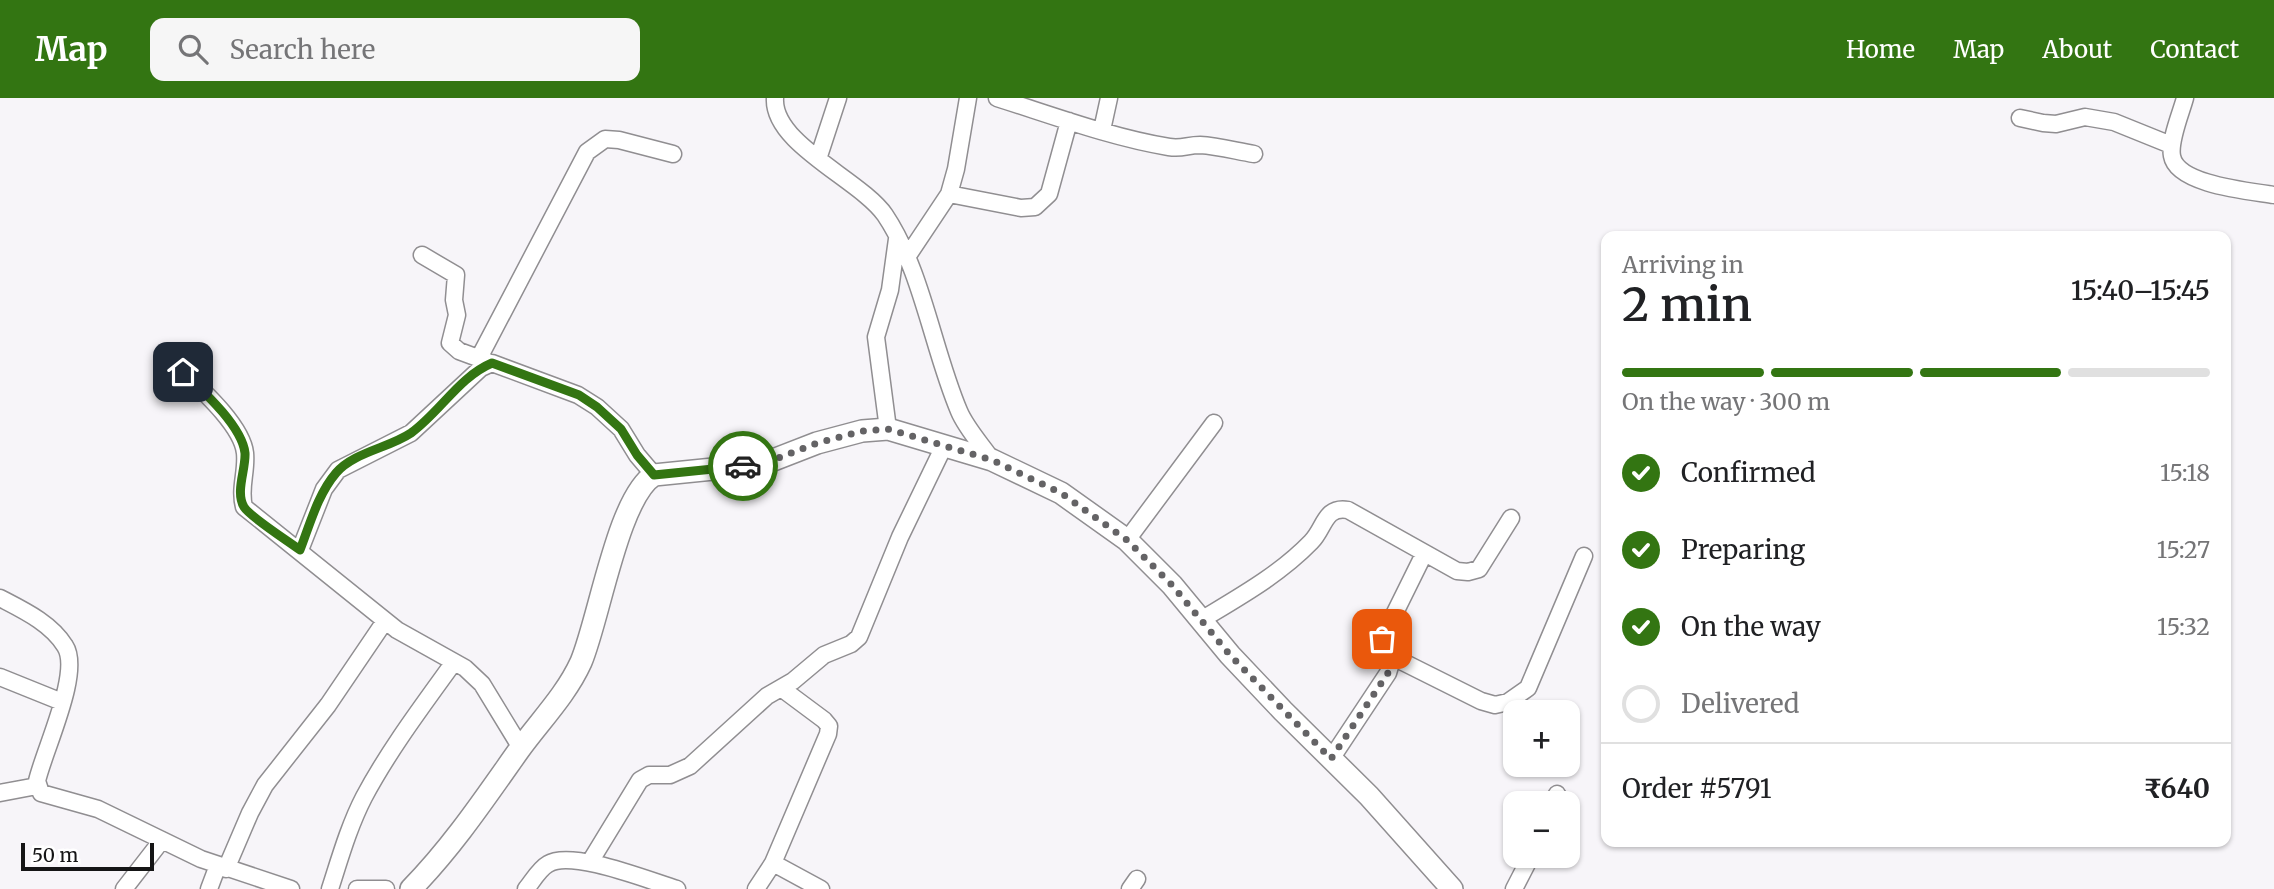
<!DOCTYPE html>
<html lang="en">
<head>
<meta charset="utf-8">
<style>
  body { margin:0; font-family:Merriweather,serif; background:#f6f6f6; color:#202124; height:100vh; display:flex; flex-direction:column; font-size:26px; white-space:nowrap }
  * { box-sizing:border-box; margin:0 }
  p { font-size:23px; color:#757577 }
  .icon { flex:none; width:38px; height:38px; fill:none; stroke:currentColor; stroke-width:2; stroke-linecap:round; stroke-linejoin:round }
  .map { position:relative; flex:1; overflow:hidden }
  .drawer { position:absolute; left:1601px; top:133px; width:630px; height:616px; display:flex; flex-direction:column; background:#fff; border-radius:14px; box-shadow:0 2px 5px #0004 }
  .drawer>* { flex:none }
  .fabs { position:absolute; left:1503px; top:602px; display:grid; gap:14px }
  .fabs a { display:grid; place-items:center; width:77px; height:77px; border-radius:14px; background:#fff; box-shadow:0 2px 5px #0004; font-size:35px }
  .scale { position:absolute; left:21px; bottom:18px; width:133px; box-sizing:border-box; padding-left:7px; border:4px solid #151516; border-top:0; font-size:19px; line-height:24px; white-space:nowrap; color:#151516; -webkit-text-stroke:5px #fff; paint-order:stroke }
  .pin { position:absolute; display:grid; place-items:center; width:60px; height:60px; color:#fff; margin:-30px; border-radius:14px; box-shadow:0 4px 10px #0006 }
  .courier { position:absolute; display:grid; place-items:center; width:70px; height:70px; margin:-35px; border:5px solid #337512; border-radius:50%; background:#fff; color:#222; box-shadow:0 2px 9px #0007 }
  .head em { font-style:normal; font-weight:600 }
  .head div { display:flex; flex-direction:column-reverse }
  .head { display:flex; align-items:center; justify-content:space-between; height:119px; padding:0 21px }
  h1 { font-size:46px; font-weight:600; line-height:52px }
  .bar { display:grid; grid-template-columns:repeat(4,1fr); gap:10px 7px; align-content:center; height:84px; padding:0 21px }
  .bar i { height:9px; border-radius:5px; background:#e0e0e0 }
  .bar .on { background:#337512 }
  .bar p { grid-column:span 4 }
  .line { display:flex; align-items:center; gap:18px; padding:0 21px; border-top:2px solid #e0e0e0 }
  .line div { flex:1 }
  ol { padding:0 21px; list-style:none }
  li { display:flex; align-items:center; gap:21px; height:77px }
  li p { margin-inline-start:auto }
  li .icon { padding:7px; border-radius:50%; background:#337512; color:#fff; stroke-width:4 }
  li:last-child { color:#757577 }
  li i { width:38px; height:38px; border:4px solid #e0e0e0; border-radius:50% }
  header { display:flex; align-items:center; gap:42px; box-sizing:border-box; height:98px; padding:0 35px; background:#337512; color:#fff }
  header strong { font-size:33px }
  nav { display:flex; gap:38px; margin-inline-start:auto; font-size:24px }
  .search { width:490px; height:63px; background:#f6f6f6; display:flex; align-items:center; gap:18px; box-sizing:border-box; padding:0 24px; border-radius:14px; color:#757577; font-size:26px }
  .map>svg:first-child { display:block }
</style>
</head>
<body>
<header>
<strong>Map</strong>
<div class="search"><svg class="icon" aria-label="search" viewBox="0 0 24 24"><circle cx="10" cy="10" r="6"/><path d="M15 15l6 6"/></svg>Search here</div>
<nav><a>Home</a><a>Map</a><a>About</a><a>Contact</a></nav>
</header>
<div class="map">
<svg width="2274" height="791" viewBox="0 0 2274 791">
  <rect width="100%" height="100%" fill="#f7f5f9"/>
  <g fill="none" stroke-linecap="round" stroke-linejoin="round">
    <defs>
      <path id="street" d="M775 0C772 46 861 82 885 117 922 172 933 252 959 313 966 330 981 346 992 362
        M997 0C1051 17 1113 40 1169 49 1183 51 1187 47 1200 47 1218 48 1236 53 1254 56
        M2185 0C2181 15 2169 43 2172 58 2177 87 2250 93 2274 97
        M2020 20 2043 25 2056 26 2085 19 2114 24 2171 47
        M1102 32 1109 0
        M818 61 838 0
        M949 96 1021 110 1035 109 1049 96 1069 23
        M422 157 456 177 454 202 457 217 450 245 459 253 486 263
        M907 159 949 96 956 71 968 0
        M479 260 587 54 605 41 619 42 673 56
        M183 274C202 292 242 328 245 355 247 374 239 390 244 409L397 532 465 570 482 586 521 650
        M888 331 876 239 890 192 897 141
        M1127 442 1214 325
        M300 452 324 391 338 372 411 335 481 270 492 265 578 297 597 309 621 331 637 357 654 377
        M0 500C23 512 51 525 65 548 82 574 44 652 37 683L41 695 98 711 201 761 291 791
        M1201 522C1239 499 1279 477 1311 444 1325 430 1324 408 1348 412L1457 473 1468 474 1479 471 1511 420
        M1387 556 1481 603 1495 607 1508 604 1528 590 1584 458
        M0 579 62 604
        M1331 661 1388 575 1391 565 1382 548V541L1424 456
        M0 695 37 688
        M1553 705 1557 696
        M590 764 640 682 649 677H670L690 668 767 598 793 583 824 557 851 546 859 539 900 439 944 348
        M773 765 821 791
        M226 771 250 715 265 687 328 607 385 523
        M124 791 162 742
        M209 791 218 767
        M330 791C340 760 349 728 364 699 389 652 423 607 454 564
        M357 791H386
        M526 791C532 784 539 771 548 766 571 751 650 783 677 791
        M756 791 773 765 828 636 829 628 824 622 781 590
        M1130 791 1137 781
        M1514 791 1531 758"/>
      <path id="secondary" d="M411 791C453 748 485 700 519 652 540 623 566 597 581 564 599 522 618 399 654 377L763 366 817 345 862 333 888 331 992 362 1061 395 1127 442 1172 487 1230 557 1283 613 1369 698 1452 791"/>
    </defs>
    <use href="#street" stroke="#908e91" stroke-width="19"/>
    <use href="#secondary" stroke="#908e91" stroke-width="24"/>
    <use href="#street" stroke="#fff" stroke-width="16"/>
    <use href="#secondary" stroke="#fff" stroke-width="21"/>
  </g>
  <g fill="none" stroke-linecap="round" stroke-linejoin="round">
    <path stroke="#646365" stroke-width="7" stroke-dasharray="0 12.6" d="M743 368 763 366 817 345 862 333 888 331 992 362 1061 395 1127 442 1172 487 1230 557 1331 661 1388 575 1391 565 1382 548V541"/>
    <path stroke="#337512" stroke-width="9" d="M183 274C202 292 242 328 245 355 246 371 235 394 244 409 250 419 288 443 300 452 310 426 318 396 336 375 354 354 389 350 411 335 440 314 459 279 492 265L579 297 597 309 621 331 637 357 654 377 743 368"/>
  </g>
</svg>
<div class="fabs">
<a>+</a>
<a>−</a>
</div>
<div class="scale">50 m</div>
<div class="pin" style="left:1382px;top:541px;background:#ea580c"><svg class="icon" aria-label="bag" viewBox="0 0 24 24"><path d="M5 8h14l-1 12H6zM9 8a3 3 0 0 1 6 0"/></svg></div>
<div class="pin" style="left:183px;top:274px;background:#1f2937"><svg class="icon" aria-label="home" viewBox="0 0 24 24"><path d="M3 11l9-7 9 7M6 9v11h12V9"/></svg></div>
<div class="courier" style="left:743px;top:368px"><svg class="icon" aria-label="car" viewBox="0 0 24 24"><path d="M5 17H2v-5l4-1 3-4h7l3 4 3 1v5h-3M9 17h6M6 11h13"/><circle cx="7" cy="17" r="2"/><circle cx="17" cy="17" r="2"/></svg></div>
<section class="drawer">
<div class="head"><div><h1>2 min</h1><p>Arriving in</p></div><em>15:40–15:45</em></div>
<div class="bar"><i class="on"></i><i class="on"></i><i class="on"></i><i></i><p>On the way · 300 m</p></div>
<ol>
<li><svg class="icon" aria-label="check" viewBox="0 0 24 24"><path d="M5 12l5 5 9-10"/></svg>Confirmed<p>15:18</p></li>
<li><svg class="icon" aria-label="check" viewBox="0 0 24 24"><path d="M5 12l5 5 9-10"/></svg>Preparing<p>15:27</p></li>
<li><svg class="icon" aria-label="check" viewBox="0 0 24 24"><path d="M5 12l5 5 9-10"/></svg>On the way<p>15:32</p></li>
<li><i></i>Delivered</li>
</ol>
<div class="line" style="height:91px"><div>Order #5791</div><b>₹640</b></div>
</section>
</div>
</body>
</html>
